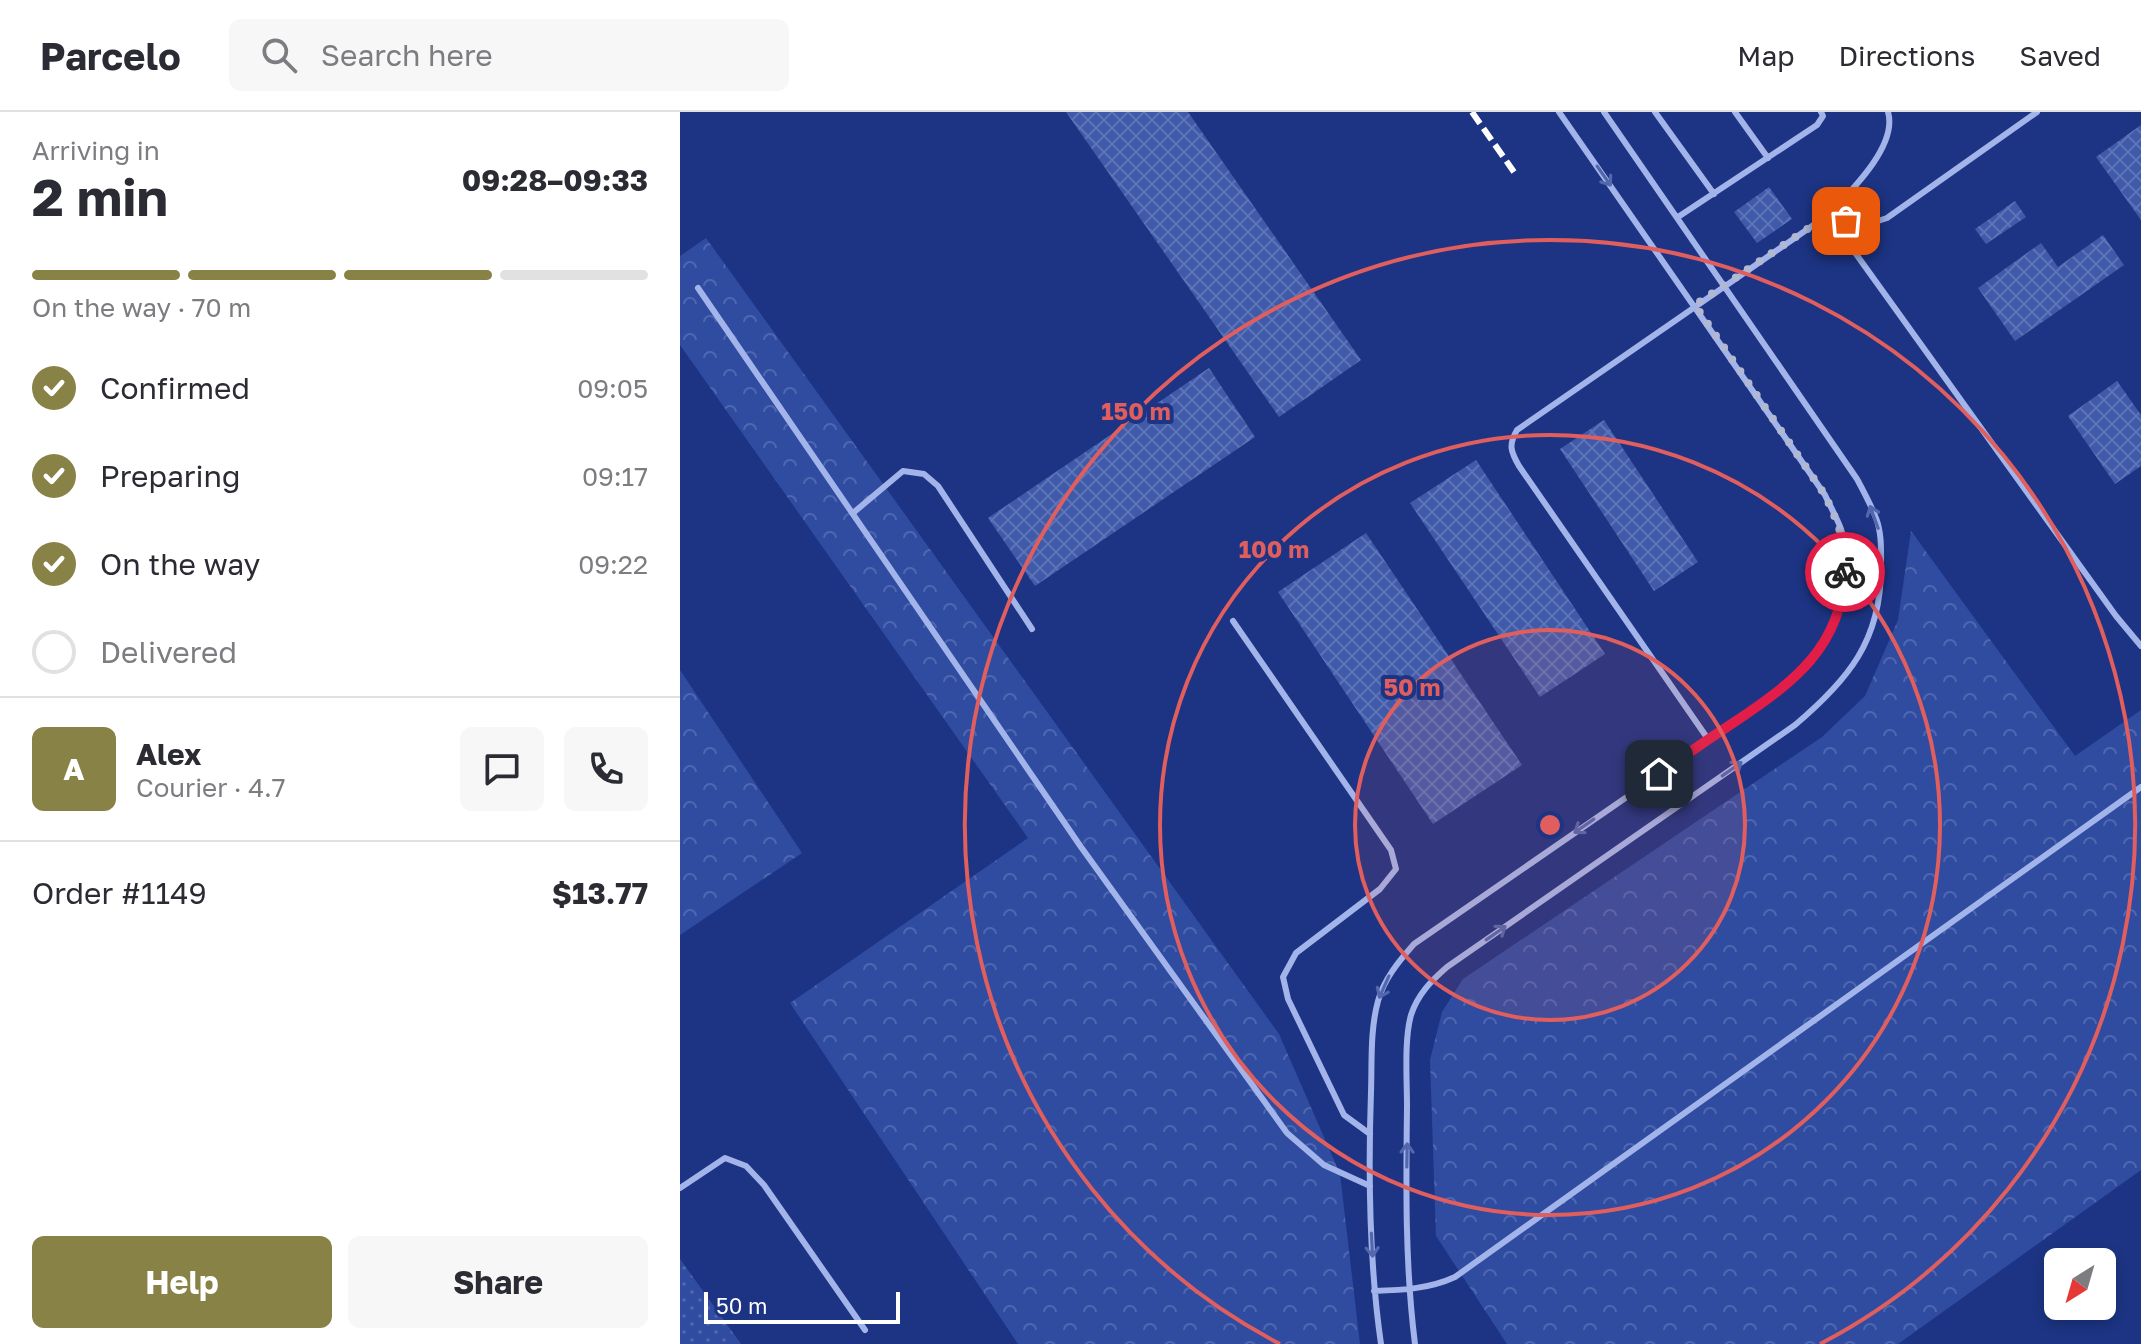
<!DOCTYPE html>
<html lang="en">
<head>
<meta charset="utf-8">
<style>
  body { margin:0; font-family:"Golos Text",sans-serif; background:#f7f7f7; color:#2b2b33; height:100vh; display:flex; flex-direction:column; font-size:30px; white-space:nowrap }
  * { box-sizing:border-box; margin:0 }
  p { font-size:26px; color:#7c7c81 }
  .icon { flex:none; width:44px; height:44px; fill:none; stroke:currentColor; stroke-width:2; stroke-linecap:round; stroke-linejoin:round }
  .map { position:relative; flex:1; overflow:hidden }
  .drawer { display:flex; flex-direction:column; background:#fff; width:680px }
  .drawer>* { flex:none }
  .needle { width:52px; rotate:217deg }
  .buttons { position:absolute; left:1364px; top:1136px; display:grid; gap:16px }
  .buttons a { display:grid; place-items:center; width:72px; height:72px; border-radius:12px; background:#fff; box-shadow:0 4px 12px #0003; font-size:40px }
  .scale { position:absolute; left:24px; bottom:20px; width:196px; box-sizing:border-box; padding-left:8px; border:4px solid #fff; border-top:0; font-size:22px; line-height:28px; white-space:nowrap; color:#fff; -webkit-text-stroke:6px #1c3483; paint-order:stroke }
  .pin { position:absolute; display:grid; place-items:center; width:68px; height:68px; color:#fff; margin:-34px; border-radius:16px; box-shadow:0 4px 12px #0006 }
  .courier { position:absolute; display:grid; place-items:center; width:80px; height:80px; margin:-40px; border:6px solid #e11d48; border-radius:50%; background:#fff; color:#222; box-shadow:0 2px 10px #0007 }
  .headline em { font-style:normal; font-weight:700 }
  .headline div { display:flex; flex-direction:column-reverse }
  .headline { display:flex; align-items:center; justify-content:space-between; height:136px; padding:0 32px }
  h1 { font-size:52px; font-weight:700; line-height:60px }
  .bar { display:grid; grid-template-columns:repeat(4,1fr); gap:12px 8px; align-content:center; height:96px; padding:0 32px }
  .bar i { height:10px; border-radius:6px; background:#e1e1e2 }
  .bar .current { background:#898247 }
  .bar p { grid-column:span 4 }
  .line { display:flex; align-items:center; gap:20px; padding:0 32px; border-top:2px solid #e1e1e2 }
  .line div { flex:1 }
  .round { display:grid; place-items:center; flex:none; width:84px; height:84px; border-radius:12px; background:#f7f7f7 }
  ol { padding:0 32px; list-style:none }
  li { display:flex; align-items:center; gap:24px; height:88px }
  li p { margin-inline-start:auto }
  li .icon { padding:8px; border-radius:50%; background:#898247; color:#fff; stroke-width:4 }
  li:last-child { color:#7c7c81 }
  li i { width:44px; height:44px; border:4px solid #e1e1e2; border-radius:50% }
  .button { display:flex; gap:16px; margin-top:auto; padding:16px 32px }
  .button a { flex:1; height:92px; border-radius:12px; background:#898247; color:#fff; font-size:32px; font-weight:700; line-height:92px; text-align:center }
  .button a+a { background:#f7f7f7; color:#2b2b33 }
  header { display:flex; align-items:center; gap:48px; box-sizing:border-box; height:112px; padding:0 40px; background:#fff; border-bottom:2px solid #e1e1e2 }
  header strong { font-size:38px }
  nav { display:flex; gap:44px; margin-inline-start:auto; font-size:28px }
  .search { width:560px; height:72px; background:#f7f7f7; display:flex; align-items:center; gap:20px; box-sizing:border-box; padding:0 28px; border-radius:12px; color:#7c7c81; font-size:30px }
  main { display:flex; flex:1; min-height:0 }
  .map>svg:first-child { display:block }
</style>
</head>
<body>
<header>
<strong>Parcelo</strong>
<div class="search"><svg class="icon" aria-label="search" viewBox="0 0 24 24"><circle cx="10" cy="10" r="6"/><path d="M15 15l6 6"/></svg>Search here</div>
<nav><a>Map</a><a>Directions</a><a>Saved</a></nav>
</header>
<main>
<section class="drawer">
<div class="headline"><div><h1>2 min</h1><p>Arriving in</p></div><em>09:28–09:33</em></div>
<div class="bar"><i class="current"></i><i class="current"></i><i class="current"></i><i></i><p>On the way · 70 m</p></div>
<ol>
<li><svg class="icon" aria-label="check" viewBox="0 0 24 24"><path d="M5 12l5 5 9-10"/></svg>Confirmed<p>09:05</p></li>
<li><svg class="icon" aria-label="check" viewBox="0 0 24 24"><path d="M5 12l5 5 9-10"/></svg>Preparing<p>09:17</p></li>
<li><svg class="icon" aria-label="check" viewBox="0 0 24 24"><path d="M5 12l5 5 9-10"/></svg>On the way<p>09:22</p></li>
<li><i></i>Delivered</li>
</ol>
<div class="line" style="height:144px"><b class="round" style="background:#898247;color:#fff">A</b><div><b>Alex</b><p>Courier · 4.7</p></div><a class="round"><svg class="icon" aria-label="chat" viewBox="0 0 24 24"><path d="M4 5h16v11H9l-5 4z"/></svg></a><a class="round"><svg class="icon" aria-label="phone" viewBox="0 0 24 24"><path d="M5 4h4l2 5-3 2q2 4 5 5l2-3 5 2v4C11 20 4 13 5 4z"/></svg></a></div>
<div class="line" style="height:104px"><div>Order #1149</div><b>$13.77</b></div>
<div class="button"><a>Help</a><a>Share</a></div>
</section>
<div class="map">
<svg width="1461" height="1232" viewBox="0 0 1461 1232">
  <defs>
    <pattern id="grass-dots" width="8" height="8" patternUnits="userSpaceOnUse" patternTransform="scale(2)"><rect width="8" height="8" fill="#2f4ca1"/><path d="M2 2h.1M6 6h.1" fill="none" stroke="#4e67af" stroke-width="1.8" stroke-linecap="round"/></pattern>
    <pattern id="park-crowns" width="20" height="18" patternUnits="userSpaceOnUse" patternTransform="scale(2)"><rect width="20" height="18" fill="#2f4ca1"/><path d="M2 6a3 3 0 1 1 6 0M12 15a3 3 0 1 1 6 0" fill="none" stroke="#4e67af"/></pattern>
    <pattern id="building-cross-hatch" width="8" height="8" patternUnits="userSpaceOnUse" patternTransform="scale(2)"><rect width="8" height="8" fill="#405aaa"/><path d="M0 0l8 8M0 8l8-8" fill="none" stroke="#5d73b7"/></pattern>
  </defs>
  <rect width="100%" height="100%" fill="#1c3483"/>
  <path fill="url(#grass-dots)" d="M0 1147 61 1232H0Z"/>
  <path fill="url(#park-crowns)" d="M26 126 599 922 660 1062 680 1232H338L110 891 348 726 0 233V144Z
    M1231 419 1395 644 1461 598V1058L1218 1232H827L756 1124 750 948 762 900 783 867 1142 625 1185 584 1218 508Z
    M0 558 122 741 0 823Z"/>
  <path fill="url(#building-cross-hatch)" d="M386 0H508L681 248 599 305Z
    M1461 13V108L1416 45Z
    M1089 75 1112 107 1077 131 1054 100Z
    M1335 89 1346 105 1306 132 1295 117Z
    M1423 123 1444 153 1335 229 1298 176 1361 131 1378 155Z
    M529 256 575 325 355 474 308 406Z
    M1437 269 1461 303V354L1435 372 1388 304Z
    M924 308 1018 450 974 479 880 337Z
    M796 348 925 542 860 585 730 391Z
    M686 421 842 653 753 712 598 480Z"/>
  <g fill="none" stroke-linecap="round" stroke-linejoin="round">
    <path stroke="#a2b4ea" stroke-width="6" d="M975 0 1034 82
      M1055 0 1088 46
      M1148 103 1436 504 1461 534
      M1148 103 1183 114 1207 106 1357 0
      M998 105 1137 13 1143 4 1141 0
      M18 176 401 735 607 1021 644 1053 690 1074
      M173 401 223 359 244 362 258 374 352 517
      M553 509 711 738 716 757 700 777 616 841 603 865 608 887 664 1003 690 1022
      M1028 627 839 354C831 340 828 333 837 318L1148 103C1170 80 1218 34 1208 0
      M0 1076 45 1046 66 1054 84 1073 185 1218
      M694 1179C722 1178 749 1177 775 1165L1461 675
      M701 1232C689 1149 688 1065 691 980 692 950 690 918 698 889 704 867 719 849 734 832L1093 584C1104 575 1116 566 1126 555 1158 519 1176 465 1161 417 1157 406 1150 394 1145 383L879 0
      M735 1232C725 1153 726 1074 727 994 727 967 724 928 731 903 738 882 751 869 767 855L1115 613C1168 568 1201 529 1201 456 1201 440 1202 421 1196 406 1191 393 1184 380 1177 367L924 0"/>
    <path stroke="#fff" stroke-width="6" stroke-dasharray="14 6" stroke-linecap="butt" d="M792 0 834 60"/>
  </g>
  <defs><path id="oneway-shaft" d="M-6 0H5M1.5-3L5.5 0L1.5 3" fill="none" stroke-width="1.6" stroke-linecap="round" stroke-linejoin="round" transform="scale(2)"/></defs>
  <g stroke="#5267ac">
    <use href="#oneway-shaft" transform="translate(924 64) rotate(55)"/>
    <use href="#oneway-shaft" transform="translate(1194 405) rotate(-110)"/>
    <use href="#oneway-shaft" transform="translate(1052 657) rotate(-35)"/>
    <use href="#oneway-shaft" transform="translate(904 714) rotate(145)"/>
    <use href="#oneway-shaft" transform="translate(816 821) rotate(-35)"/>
    <use href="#oneway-shaft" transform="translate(704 875) rotate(114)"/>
    <use href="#oneway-shaft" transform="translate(727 1043) rotate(-89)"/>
    <use href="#oneway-shaft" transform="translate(692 1133) rotate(87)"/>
  </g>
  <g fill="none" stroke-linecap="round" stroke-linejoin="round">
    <path stroke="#b0b8d4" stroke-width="8" stroke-dasharray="0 14.4" d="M1165 460C1167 431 1157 409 1145 383L1015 193 1148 103 1166 109"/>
    <path stroke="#e11d48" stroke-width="10" d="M979 662C1004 644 1030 626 1056 609 1114 570 1161 535 1165 460"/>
  </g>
  <circle cx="870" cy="713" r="195" fill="#e05e5e" fill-opacity=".12"/>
  <g fill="none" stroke="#e05e5e" stroke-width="4">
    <circle cx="870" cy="713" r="195"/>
    <circle cx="870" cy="713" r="390"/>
    <path d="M600 1232A585 585 0 1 1 1140 1232"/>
  </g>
  <circle cx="870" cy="713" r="12" fill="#e05e5e" stroke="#1c3483" stroke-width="4"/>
  <g font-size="24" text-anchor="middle" font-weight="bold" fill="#e05e5e" stroke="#1c3483" stroke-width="8" stroke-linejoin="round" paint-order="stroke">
    <text x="456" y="308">150 m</text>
    <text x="594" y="446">100 m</text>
    <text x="732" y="584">50 m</text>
  </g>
</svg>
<div class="buttons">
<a><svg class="needle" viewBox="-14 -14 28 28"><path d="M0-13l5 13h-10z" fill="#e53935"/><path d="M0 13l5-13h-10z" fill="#7c7c81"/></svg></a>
</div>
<div class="scale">50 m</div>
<div class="pin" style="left:1166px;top:109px;background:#ea580c"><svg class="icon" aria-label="bag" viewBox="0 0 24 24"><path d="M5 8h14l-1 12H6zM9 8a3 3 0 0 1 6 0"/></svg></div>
<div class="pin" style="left:979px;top:662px;background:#1f2937"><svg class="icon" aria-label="home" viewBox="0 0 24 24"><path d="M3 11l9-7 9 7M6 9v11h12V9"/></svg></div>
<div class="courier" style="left:1165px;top:460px"><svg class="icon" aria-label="bike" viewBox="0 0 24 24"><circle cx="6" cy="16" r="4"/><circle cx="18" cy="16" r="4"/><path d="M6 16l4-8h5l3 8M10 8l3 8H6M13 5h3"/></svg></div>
</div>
</main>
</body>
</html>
